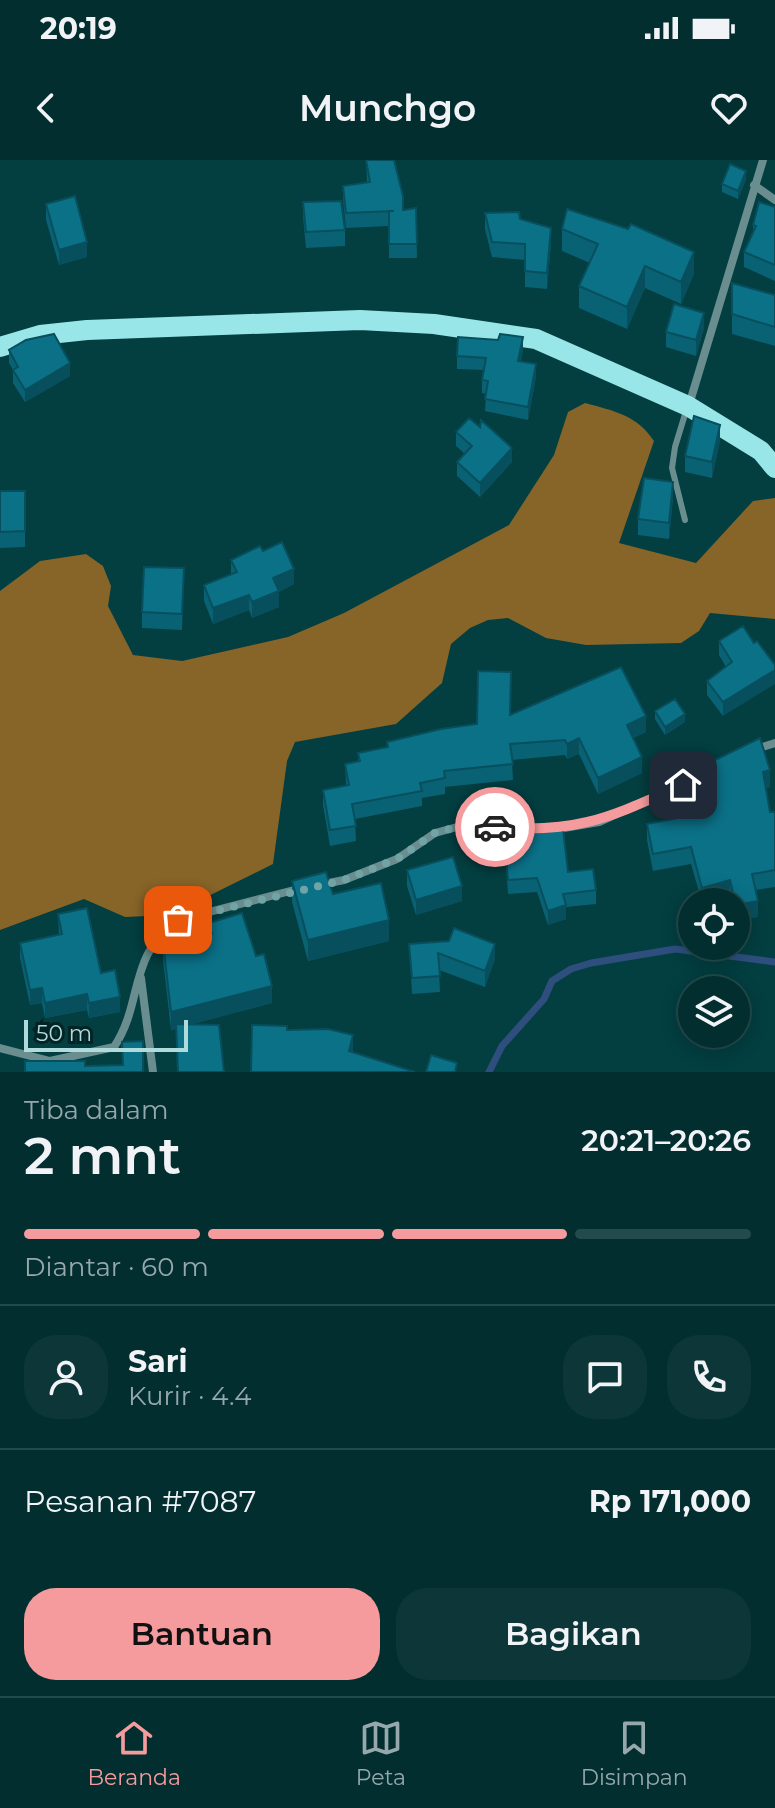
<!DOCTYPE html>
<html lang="id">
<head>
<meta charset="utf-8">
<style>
  body { margin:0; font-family:Montserrat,sans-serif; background:#0c3638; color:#f1f3f6; height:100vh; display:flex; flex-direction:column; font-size:30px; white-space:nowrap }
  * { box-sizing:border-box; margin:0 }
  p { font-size:26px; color:#96a8ab }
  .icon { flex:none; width:44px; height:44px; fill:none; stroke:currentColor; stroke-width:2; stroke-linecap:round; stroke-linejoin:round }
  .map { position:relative; height:912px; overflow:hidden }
  .panel { display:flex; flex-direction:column; background:#022e30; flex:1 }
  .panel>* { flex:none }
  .buttons { position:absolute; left:678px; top:728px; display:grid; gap:16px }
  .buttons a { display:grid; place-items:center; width:72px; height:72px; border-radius:50%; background:#022e30; box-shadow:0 4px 20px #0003,0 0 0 2px #234a4c; font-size:40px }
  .scale { position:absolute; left:24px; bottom:20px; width:164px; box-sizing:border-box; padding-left:8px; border:4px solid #afdbdc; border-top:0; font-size:22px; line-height:28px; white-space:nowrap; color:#afdbdc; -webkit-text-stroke:6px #032324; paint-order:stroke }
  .pin { position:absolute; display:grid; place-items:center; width:68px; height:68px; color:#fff; margin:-34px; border-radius:16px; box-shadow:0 4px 12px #0006 }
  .courier { position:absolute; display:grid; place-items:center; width:80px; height:80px; margin:-40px; border:6px solid #f59b9d; border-radius:50%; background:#fff; color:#222; box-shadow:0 2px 10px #0007 }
  .summary em { font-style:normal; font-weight:600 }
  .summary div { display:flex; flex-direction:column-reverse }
  .summary { display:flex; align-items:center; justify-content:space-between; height:136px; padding:0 24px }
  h1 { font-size:52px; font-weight:600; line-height:60px }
  .bar { display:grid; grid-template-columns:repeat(4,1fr); gap:12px 8px; align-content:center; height:96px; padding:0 24px }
  .bar i { height:10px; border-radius:6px; background:#234a4c }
  .bar .current { background:#f59b9d }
  .bar p { grid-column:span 4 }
  .line { display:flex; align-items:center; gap:20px; padding:0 24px; border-top:2px solid #234a4c }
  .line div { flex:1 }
  .round { display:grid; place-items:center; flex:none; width:84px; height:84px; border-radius:32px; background:#0c3638 }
  .cta { display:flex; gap:16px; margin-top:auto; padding:16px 24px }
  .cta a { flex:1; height:92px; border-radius:32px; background:#f59b9d; color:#111; font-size:32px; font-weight:600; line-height:92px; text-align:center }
  .cta a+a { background:#0c3638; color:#f1f3f6 }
  .status { display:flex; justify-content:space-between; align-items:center; height:56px; padding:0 40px; background:#022e30; direction:ltr }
  .status svg { height:22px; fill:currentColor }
  header { display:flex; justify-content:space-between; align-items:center; height:104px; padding:0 24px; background:#022e30; font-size:36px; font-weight:600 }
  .tabs { display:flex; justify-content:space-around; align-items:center; height:112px; border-top:2px solid #234a4c; background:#022e30; font-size:22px; color:#96a8ab }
  .tabs a { display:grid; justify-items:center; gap:4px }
  .tabs .current { color:#f59b9d }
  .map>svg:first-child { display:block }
</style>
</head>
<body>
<div class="status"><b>20:19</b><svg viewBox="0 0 49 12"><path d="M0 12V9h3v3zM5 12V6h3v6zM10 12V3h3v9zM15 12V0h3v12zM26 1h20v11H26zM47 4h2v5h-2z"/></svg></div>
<header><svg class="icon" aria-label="back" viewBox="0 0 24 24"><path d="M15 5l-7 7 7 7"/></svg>Munchgo<svg class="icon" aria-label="heart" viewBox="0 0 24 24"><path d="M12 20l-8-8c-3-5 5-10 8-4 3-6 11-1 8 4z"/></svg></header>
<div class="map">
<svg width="775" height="912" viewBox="0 0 775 912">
  <rect width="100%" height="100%" fill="#033e40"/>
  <path fill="#876428" d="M585 243C614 251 637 255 654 281L619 383 696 403 753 341 775 338V459L710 453 699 471 681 483 586 485 546 478 508 458 488 460 470 468 451 484 442 523 396 564 295 582 287 601 273 704 170 755 125 757 84 739 0 770V431L40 401 86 394 103 406 111 426 108 446 133 495 182 501 288 477 344 453 509 365 554 295 568 252Z"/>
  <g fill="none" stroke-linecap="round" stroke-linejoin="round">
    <path stroke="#2e4e7e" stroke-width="7" d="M489 912 502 886 544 839 552 821 571 809 591 803 675 789 775 802"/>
    <path stroke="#6a8e8f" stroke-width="6" d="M685 360 672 308 675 287 686 251"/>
    <path stroke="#6a8e8f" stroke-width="8" d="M754 25 775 40
      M689 245 763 0
      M753 590 775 583
      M319 725 344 720 397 699 435 673 468 664 558 669 599 662 698 617
      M141 818 153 912
      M0 888 50 901 114 887C144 842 127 796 178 760L302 728"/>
    <path stroke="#99e6e8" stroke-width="20" d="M0 187 40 175 87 170 360 160 434 164 536 179 688 246 761 291 775 308"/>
  </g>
  <path fill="#096174" d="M366 0 403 50 416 48 417 98H389V66L346 68 343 41V26L367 23Z
    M746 19 738 39 722 32V24Z
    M303 42 345 70V86L306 88 303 57Z
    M46 44 87 97 59 105 46 60Z
    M775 47V121L744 107V92L753 73V65Z
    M485 53 551 84 547 129 525 127V100L492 97 485 69Z
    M562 69H628L694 114 681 144 645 128 627 169 579 148V126L590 103 562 91Z
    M732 123 775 135V186L732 174Z
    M704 168 696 196 666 187V172Z
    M9 190 70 216 25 242 13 223V210L9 203Z
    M523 190 521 201 536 217 528 260 485 251 486 234 482 233V220L484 210 457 209V196Z
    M480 267 512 302 480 337 457 316V302L465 294 456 286V272Z
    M720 281 712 318 685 312V296Z
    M0 331H25V387L0 388Z
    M673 338 669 379 638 375V359Z
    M263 391 294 424 279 432V447L252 458 249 450 213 464 204 441V425L231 415V400Z
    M184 408 182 470 142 468V452Z
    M743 466 723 556 707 535V521L726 507 719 495V481Z
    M655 551 685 562 665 575 655 559Z
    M511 555 646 572 633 578 642 613 598 634 579 594 567 599 565 595 512 600 513 620 445 627V634L422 638V646L355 659 356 681 330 686 323 645V630L346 626 345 604 358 601V593L387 588V582L477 564Z
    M689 613 770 627 766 628 770 652H775V727L755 730 758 757 736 742H731L730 737 711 742H702L691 704 653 711 647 680V664L680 658 679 638 692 636 689 630Z
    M504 674 596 730V744L566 747V759L548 765 537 732 508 734Z
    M407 710 462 741 416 755 407 726Z
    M292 721 333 734 389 781 308 801 292 742Z
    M58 754 101 813 120 852 89 858 87 850 45 858 42 843 30 845 20 798V783L59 775Z
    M209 763 272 843 192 864 224 912H177L176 869 171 870 163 800V782L209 774Z
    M409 784 495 799 485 827 439 810 440 832 412 834Z"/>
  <path fill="#084f5e" d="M746 11V19L738 39V31Z
    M551 68V84L547 129V113Z
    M87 82V97L59 105V90Z
    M694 92V114L681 144V122Z
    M645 106V128L627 169V147Z
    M704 153V168L696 196V180Z
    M523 177V190L518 214V201Z
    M70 203V216L25 242V230Z
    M536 204V217L528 260V247Z
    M720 265V281L712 318V302Z
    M512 288V302L480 337V323Z
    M673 322V338L669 379V363Z
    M294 409V424L279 432V447L252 458V442L273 418Z
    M249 435V450L213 464V448Z
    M775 510V524L723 556V542Z
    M685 554V562L665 575V567Z
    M646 556V572L627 580V565Z
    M579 578V594L567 599V584Z
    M642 597V613L598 634V618Z
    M770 610V627L763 629V612Z
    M730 720V737L711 742H702V728Z
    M462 726V741L416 755V740Z
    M758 741V757L736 762V745Z
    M566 745V759L548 765V751Z
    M389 760V781L308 801V780Z
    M495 784V799L485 827V811Z
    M272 826V843L171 870V852Z
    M42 828V843L30 845V830Z
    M87 834V850L45 858V843Z
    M120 837V852L89 858V843Z
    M353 875V891L349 906V891Z"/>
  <path fill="#0b7187" stroke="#084f5e" stroke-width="2" d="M366 0H394L403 36V50L416 48 417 84H389V51H394L346 53 343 26 370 22Z
    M730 4 746 11 738 31 722 24Z
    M75 36 87 82 59 90 46 44Z
    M341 41 345 70 306 72 303 42Z
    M759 42 775 47V105L744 92 756 66 753 65Z
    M567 49 628 69 631 64 694 92 681 122 645 106 627 147 579 126 598 84 562 69Z
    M519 52 520 59 551 68 547 113 525 111V84L492 82 485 53Z
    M732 123 775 135V167L732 154Z
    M674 144 704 153 696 180 666 172Z
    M54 174 70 203 25 230 13 210 18 207 9 190 26 180Z
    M500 174 523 177 518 201 536 204 528 247 485 239 488 221 482 220 486 198 457 196 458 177 498 180Z
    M694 256 720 265 712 302 685 296Z
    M469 258 480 267 481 260 512 288 480 323 457 302 472 286 456 272Z
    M644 318 673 322 669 363 638 359Z
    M0 331H25V371L0 372Z
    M282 382 294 409 273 418 279 431 252 442 249 435 213 448 204 425 237 412 231 400 260 386 263 391Z
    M144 407 184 408 182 454 142 452Z
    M743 466 754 483 757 481 775 505V510L723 542 707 521 732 502 719 481Z
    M621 507 646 556 627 565 642 597 598 618 579 578 567 584 565 580 510 584 513 604 444 611 445 618 420 623 422 631 352 644 356 666 330 670 323 630 349 625 345 604 360 601 358 593 388 587 387 582 441 569 477 564 478 511 511 512 510 555Z
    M675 539 685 554 665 567 655 551Z
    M760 578 770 610 763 612 770 652H775V710L752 714 758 741 736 745 730 720 702 728 691 687 653 694 647 664 682 657 679 638 700 634 689 613Z
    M563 669 568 712 593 709 596 730 563 734 566 745 548 751 537 718 508 720 504 674Z
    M453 697 462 726 416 740 407 710Z
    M326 712 333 734 381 723 389 760 308 780 292 721Z
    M87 748 101 813 115 810 120 837 89 843 87 834 45 843 42 828 30 830 20 783 62 774 58 754Z
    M242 753 256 796 264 794 272 826 171 852 163 782 212 774 209 763Z
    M454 768 495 784 485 811 438 793 440 816 412 818 409 784 449 781Z
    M176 864 219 865 224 912H178Z
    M252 865 287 866V870L328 869 353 875 349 891 415 912H251Z
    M143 881V912H25V901H85V906L123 905 122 882Z
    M431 895 457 903 455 912H426Z"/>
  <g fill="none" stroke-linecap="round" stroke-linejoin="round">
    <path stroke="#73a4a5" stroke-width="8" stroke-dasharray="0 14.4" d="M178 760 344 720 397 699 435 673 468 664 495 667"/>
    <path stroke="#f59b9d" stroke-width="10" d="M495 667C578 674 610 657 683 625"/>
  </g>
</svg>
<div class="buttons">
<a><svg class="icon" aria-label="locate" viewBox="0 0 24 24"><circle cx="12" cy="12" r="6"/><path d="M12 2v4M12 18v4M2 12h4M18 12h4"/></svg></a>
<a><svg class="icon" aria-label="layers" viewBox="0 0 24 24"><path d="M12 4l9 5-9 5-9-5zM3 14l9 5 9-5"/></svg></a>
</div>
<div class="scale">50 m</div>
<div class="pin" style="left:178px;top:760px;background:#ea580c"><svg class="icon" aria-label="bag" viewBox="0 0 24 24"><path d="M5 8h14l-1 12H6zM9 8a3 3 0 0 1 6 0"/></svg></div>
<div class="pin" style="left:683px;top:625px;background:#1f2937"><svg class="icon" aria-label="home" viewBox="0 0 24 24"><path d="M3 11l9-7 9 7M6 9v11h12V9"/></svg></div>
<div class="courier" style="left:495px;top:667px"><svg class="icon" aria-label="car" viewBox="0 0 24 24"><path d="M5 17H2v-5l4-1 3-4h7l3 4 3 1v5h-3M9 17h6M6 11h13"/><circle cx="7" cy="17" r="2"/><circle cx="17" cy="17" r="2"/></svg></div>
</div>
<section class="panel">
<div class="summary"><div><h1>2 mnt</h1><p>Tiba dalam</p></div><em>20:21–20:26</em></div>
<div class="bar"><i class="current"></i><i class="current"></i><i class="current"></i><i></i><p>Diantar · 60 m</p></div>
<div class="line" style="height:144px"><a class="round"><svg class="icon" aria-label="person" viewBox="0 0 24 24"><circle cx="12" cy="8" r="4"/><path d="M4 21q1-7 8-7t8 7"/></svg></a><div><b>Sari</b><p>Kurir · 4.4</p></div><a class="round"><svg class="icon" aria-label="chat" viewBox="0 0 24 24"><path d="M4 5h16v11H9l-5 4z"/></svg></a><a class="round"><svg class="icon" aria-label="phone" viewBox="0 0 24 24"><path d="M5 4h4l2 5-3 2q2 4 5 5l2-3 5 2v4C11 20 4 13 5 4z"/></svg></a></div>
<div class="line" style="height:104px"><div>Pesanan #7087</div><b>Rp 171,000</b></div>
<div class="cta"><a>Bantuan</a><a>Bagikan</a></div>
</section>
<nav class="tabs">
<a class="current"><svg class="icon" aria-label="home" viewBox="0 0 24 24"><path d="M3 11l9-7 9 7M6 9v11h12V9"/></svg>Beranda</a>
<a><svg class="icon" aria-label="map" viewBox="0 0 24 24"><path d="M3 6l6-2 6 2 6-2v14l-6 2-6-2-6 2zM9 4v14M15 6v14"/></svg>Peta</a>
<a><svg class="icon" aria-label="saved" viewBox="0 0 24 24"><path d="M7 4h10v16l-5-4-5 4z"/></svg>Disimpan</a>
</nav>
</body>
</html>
